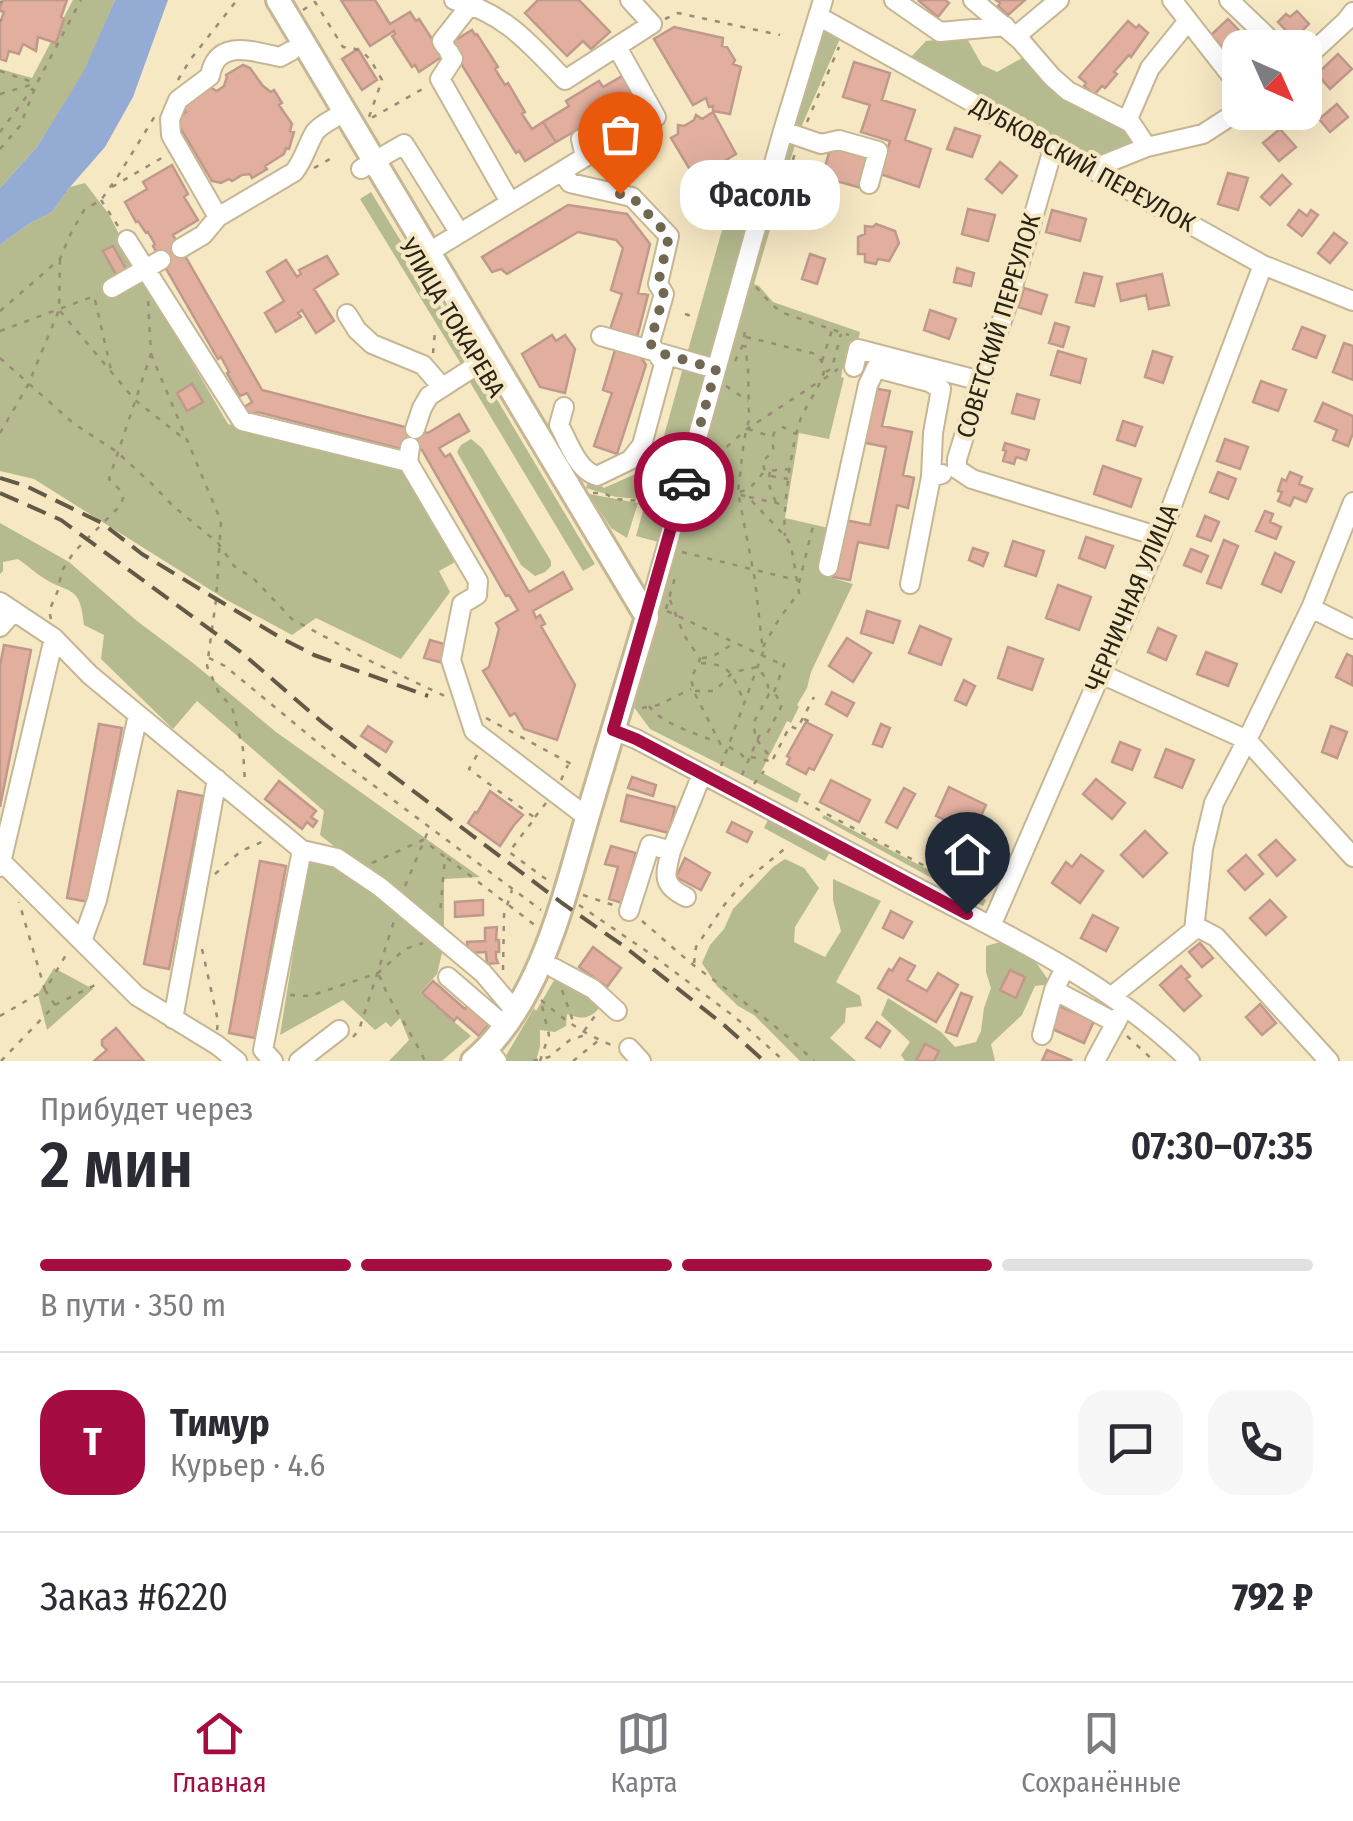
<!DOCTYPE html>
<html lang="ru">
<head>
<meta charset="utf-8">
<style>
  body { margin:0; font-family:"Fira Sans Condensed",sans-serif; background:#f7f7f7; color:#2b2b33; height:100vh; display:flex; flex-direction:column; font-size:38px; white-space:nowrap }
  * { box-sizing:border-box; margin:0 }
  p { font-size:32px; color:#7c7c81 }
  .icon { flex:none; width:55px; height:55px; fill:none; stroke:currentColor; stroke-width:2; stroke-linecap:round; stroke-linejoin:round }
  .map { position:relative; height:1061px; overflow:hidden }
  .side { display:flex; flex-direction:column; background:#fff; flex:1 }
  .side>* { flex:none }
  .needle { width:65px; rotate:135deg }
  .controls { position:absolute; left:1222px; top:30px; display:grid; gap:20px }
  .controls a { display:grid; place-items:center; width:100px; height:100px; border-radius:20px; background:#fff; box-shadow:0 10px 40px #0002; font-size:50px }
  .pin { position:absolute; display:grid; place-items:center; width:85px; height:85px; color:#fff; margin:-102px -42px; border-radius:50% 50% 50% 0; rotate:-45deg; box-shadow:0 0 10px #0007 }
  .pin .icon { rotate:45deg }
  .courier { position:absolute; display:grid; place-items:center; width:100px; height:100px; margin:-50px; border:8px solid #a50d42; border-radius:50%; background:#fff; color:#222; box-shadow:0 2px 12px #0007 }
  .bubble { position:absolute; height:70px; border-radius:30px; background:#fff; box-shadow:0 10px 40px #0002; font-size:32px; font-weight:600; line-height:70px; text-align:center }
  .head em { font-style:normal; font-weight:600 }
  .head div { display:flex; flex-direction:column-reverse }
  .head { display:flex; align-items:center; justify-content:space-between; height:170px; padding:0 40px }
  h1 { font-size:65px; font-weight:600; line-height:75px }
  .bar { display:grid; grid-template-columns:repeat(4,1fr); gap:15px 10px; align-content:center; height:120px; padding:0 40px }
  .bar i { height:12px; border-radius:8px; background:#e1e1e2 }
  .bar .active { background:#a50d42 }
  .bar p { grid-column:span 4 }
  .line { display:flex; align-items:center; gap:25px; padding:0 40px; border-top:2px solid #e1e1e2 }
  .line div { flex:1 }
  .round { display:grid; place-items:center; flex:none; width:105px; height:105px; border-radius:30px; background:#f7f7f7 }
  .tabs { display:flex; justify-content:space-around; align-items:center; height:140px; border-top:2px solid #e1e1e2; background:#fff; font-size:28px; color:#7c7c81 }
  .tabs a { display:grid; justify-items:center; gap:5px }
  .tabs .active { color:#a50d42 }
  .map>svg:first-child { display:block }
</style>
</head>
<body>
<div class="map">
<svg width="1353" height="1061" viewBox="0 0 1353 1061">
  <rect width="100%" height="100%" fill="#f7e8c4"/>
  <path fill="#b5ba8f" d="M73 0H115L85 71 37 147 0 188V69L32 78Z
    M819 22 842 34 799 132 788 129Z
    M966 37 982 65 997 72 1024 57 1054 92 1117 122 1132 140 1130 146 1091 161 909 59 926 41Z
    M786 135 797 138 754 284 759 286 773 302 860 332 855 354 846 353 841 377 844 378 829 439 799 433 785 518 833 529 822 575 853 584 811 672 807 688 797 705 799 707 791 723 787 721 761 772 801 794 797 803 650 729 633 706 634 692Z
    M85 183 108 213 138 270 228 424 404 470 459 560 439 571 450 592 401 659 316 618 292 635 225 599 34 479 0 471V245L30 223 52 212 70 187Z
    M371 192 472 358 461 364 360 199Z
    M728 209 755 216 714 363 687 354Z
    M684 364 710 372 662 543 636 536Z
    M480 371 595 564 583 571 468 379Z
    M471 439 482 448 551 561V566L545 572 535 576 521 565 457 452 461 445Z
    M642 471 646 473 639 499 616 497 586 488 589 479 594 480 604 488Z
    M589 494 638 503 627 538 611 528Z
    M0 523 69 562 137 621 193 663 276 732 480 877 444 879V934L320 835 324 811 197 701 173 729 101 659 104 635 84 625C80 585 72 595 45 579 35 573 27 565 18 559L3 562V571L0 574Z
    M824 815 986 900 983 906 822 818Z
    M768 820 830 852 825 861 764 828Z
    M311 858 342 867 410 922 442 953 437 974 420 993 471 1036 442 1061H389L409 1040 400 1018 391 1027 386 1022 375 1030 343 1000 280 1035 305 880Z
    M785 859 804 868 819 888 795 927 794 942 825 957 841 931 833 900V879L881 901 836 982 860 996 862 1006 846 1008 845 1022 830 1038 856 1061H800L754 1015 738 1006 717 986 702 963 710 945 724 929 733 909 773 867Z
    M1004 941 1035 961 1051 984 1035 986 1022 1015 991 1044 995 1061H905L901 1055 910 1042 881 1015 888 998 941 1032 955 1047 976 1042 981 1031 984 1008 991 988 986 972V946Z
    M54 968 93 989 47 1030 38 994Z
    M556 977 599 999V1008C589 1020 581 1019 567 1014L566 1026 555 1032 540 1030V1046L536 1061H505L504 1059 534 1008 536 1011Z"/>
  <path fill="#94abd4" d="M115 0H168L133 97 105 147 70 187 52 212 30 223 0 245V188L37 147 84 71Z"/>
  <path fill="#e2af9f" stroke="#bf998c" stroke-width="2.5" d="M3 0H67L61 17 64 19 56 43 38 37 36 51 23 44 19 54 9 51 6 61 0 59V23L4 12 0 11V7Z
    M341 0H375L390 24 410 12 416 21 419 19 443 56 419 72 415 65 412 67 392 36 395 34 394 31 370 46Z
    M538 0H579L610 32 591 49 583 41 567 56 525 13Z
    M921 0H945L949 3 938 17 919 1Z
    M996 0H1025L1008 15 998 6 1000 3Z
    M1297 11 1309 24 1294 39 1278 22 1286 14 1290 17Z
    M1228 19 1255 47 1240 48V61L1238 64 1211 35Z
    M1128 21 1136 28 1139 25 1148 33 1131 57 1129 55 1114 72 1117 74 1105 88 1102 86 1094 95 1084 86 1086 83 1079 77Z
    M674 27 723 38 722 46 727 47 735 60 733 64 741 67 730 114 713 111V106L709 107 706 98 693 105 654 39Z
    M472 30 475 35 477 34 498 67 495 69 505 85 508 83 525 112 522 114 532 129 543 122 556 142 525 161 519 151 516 153 454 52 439 50Z
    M358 49 377 80 362 90 342 59Z
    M1338 54 1352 69 1330 89 1317 74Z
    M854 62 890 73 882 100 915 110 905 140 931 149 919 187 880 174 890 141 861 132 870 105 843 97Z
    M243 65 250 68 263 86 271 92 274 90 282 103 279 105 292 124 290 131 294 132 289 149 286 148 284 154 265 166 267 169 252 178 250 174 242 175 232 181 229 179 221 183 212 181 175 119 186 112 181 104 209 87 217 91 224 86 227 77 226 75Z
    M624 75 647 113 612 134 607 125 587 137 582 127 556 142 543 122 569 106 566 101 599 81 603 87Z
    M1337 104 1348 117 1330 132 1319 119Z
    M713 112 736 154 726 160 724 165 718 164 708 169 706 175 695 178 671 138 678 134V125L684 126 694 120 696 115 702 119Z
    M955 128 980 136 972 157 947 149Z
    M1280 129 1296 147 1279 161 1263 143Z
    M831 146 869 157 861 188 822 177Z
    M1000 162 1017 176 1002 193 986 179Z
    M172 165 188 194 184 197 198 220 173 235 262 390 428 433 459 414 469 431 439 448 445 457 450 454 529 592 563 572 572 589 533 611 536 618 540 615 545 624 541 626 575 685 557 740 524 729 515 713 510 716 483 671 489 667 499 629 496 623 518 610 509 595 506 596 422 450 406 446 405 450 258 412 248 417 243 408 252 402 247 393 240 396 227 373 229 372 227 368 221 357 218 359 153 246 155 244 148 232 146 233 138 221 136 222 125 202 147 189 143 182Z
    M1228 173 1248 178 1238 210 1218 204Z
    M1282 175 1291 184 1270 205 1261 197Z
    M568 205 627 214 650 244 638 293 648 295 633 353 639 354 646 365 617 454 594 446 612 393 603 390 615 350 604 347 622 294 611 290 623 248 616 240 578 232 507 274 501 269 492 272 482 257Z
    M968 209 995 215 988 241 962 234Z
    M1052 210 1086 219 1080 241 1046 232Z
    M1299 210 1307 216 1311 210 1318 215 1302 236 1288 225Z
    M876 224 895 231 899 243 889 261 878 259 876 264 865 262V254H858V237L865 234V226L873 227Z
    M1334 233 1347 243 1330 263 1318 253Z
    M113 246 127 271 117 276 103 251Z
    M810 254 825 259 817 284 802 279Z
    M327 256 338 274 314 289 334 321 316 333 302 310 298 313 301 317 276 332 265 313 284 301 267 272 286 260 297 277 301 274 299 270Z
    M957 268 974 273 971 286 954 282Z
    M1084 273 1102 277 1094 306 1076 302Z
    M1162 274 1169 305 1149 309 1146 295 1121 301 1117 284Z
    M1024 288 1047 295 1041 314 1018 307Z
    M930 310 956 319 949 339 924 330Z
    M1055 323 1069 327 1063 347 1049 343Z
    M1302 327 1325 336 1316 358 1293 349Z
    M552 335 556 341 565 335 575 349 565 393 540 387 522 354Z
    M1344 343 1353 346V380L1333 372Z
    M1058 351 1086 359 1080 383 1051 375Z
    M1153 351 1172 357 1163 383 1145 377Z
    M1261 381 1286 390 1278 411 1253 402Z
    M192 384 203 402 187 411 177 393Z
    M872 388 890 391 882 426 912 432 903 475 914 478 908 508 897 505 888 548 858 542 850 580 833 577 845 520 870 525 886 447 861 442Z
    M1017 394 1039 400 1034 419 1012 413Z
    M1323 403 1353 416V433L1348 446 1333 440 1337 430 1315 421Z
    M1123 421 1142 427 1135 446 1117 440Z
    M1225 439 1248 447 1240 469 1217 461Z
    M1005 443 1029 450 1026 460 1016 457 1014 464 1003 461 1006 451 1003 450Z
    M1103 466 1141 479 1131 507 1094 494Z
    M1218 472 1236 479 1228 499 1210 492Z
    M1290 472 1302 477 1299 484 1312 489 1306 502 1294 497 1290 506 1278 501 1282 492 1278 491 1282 479 1286 481Z
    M1265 511 1273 514 1270 522 1281 527 1276 539 1256 531Z
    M1205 516 1219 522 1211 541 1197 536Z
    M1086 537 1113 546 1105 568 1079 558Z
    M1224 540 1238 546 1221 588 1207 583Z
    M1013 541 1044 551 1036 576 1005 566Z
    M973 548 988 553 983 566 969 560Z
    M1191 549 1208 556 1201 572 1184 565Z
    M1275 553 1294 562 1281 592 1262 584Z
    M1058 585 1091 597 1079 630 1046 618Z
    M867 611 900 621 893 643 861 633Z
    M920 626 951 639 941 665 909 653Z
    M1158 628 1176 636 1166 660 1148 652Z
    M847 638 871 653 853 682 829 666Z
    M430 640 448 645 443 663 424 658Z
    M4 645 31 650 0 807V666Z
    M1008 647 1043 659 1032 690 998 678Z
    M1206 652 1237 664 1228 686 1197 674Z
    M1347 654 1353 657 1352 685 1336 677Z
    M964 680 975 686 966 705 955 700Z
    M832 692 854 703 847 716 826 704Z
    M806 722 832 735 814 770 809 768 806 774 787 764 790 758 787 756Z
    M99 724 122 728 89 902 67 898Z
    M881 724 890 728 882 747 873 744Z
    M368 726 392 742 386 752 361 736Z
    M1331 726 1347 732 1337 758 1322 752Z
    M1120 742 1140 750 1132 770 1112 762Z
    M1166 749 1194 760 1182 788 1155 777Z
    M632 777 656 785 653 796 628 788Z
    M1096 779 1125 803 1112 819 1083 794Z
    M831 780 870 800 859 822 820 802Z
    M279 781 316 811 311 817 317 821 313 827 307 822 302 829 265 799Z
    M949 787 986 805 973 833 936 816Z
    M904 788 915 794 897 828 886 822Z
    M178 791 203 796 169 969 144 964Z
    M490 791 523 815 514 825 500 846 468 823 475 812 477 813Z
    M627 795 675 807 669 833 621 821Z
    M732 822 752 832 747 842 727 832Z
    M1145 831 1167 853 1143 877 1121 855Z
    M1276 840 1295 860 1277 876 1259 855Z
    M611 846 636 853 622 903 609 899 618 867 605 864Z
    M1081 855 1103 871 1080 903 1052 883 1066 862 1072 867Z
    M1246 855 1263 874 1245 890 1228 871Z
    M685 858 710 873 701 890 676 877Z
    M260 861 286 866 255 1038 229 1033Z
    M483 900V915L455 917V902Z
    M1270 900 1286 917 1266 935 1250 918Z
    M891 911 912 922 903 938 883 928Z
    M1093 915 1118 928 1106 951 1081 938Z
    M497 927 496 940H499V952H496V958L498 963 487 964 486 952 468 953 467 942 485 941V928Z
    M1200 943 1213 958 1202 967 1189 952Z
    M593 947 621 968 607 987 579 967Z
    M900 958 915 966 907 980 927 991 938 973 958 985 936 1022 878 988 889 969 892 971Z
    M1181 966 1190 976 1186 979 1201 996 1184 1011 1160 985Z
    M1010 970 1025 977 1016 998 1000 990Z
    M433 981 465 1009 467 1006 471 1009 475 1005 486 1015 483 1019 489 1024 479 1036 457 1017 454 1021 422 993Z
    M961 993 972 997 957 1036 946 1032Z
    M1260 1004 1276 1023 1262 1035 1246 1017Z
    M1059 1006 1094 1021 1084 1043 1050 1028Z
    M877 1022 890 1031 880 1047 866 1038Z
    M116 1028 144 1061H94L107 1050 102 1045V1040Z
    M925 1044 939 1051 934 1061H916Z
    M1047 1050 1071 1060 1070 1061H1042Z"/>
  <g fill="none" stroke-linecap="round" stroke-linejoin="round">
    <defs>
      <path id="minor" d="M454 0C505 13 530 44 565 80L652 24 630 0
        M894 0 940 32 1005 26
        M973 0 1021 41 1052 77 1068 91 1131 123 1147 147
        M1172 0 1240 87
        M1229 0 1279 48
        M818 16 1263 265 1353 301
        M1016 36 1059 0
        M445 46 442 41 471 4
        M449 52 453 59 440 79 510 202
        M1305 59 1346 21 1353 12
        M1127 121 1150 68 1188 21
        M783 131 821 144 839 140 878 151 869 184
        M1053 149 1009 300 981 381 957 459V469L972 479 1160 537
        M585 157 656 117 617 47
        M361 169 404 144 459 232
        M1092 169 1147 147 1203 134 1240 110
        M562 171 570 183 632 197 669 236 658 284 664 294 650 343 664 364 642 445 630 460 597 476C577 470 569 443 559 425L564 407
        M218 217 171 135 170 119 178 100 210 76C217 37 254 52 280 57L291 51
        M127 240 242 421 408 462 410 447
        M181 248 203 235 218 217 294 172C304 160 307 145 315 132 322 123 336 118 345 112
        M416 260 585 157 581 139
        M112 288 161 260
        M347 314 357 330 372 344 423 365 442 387
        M601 336 716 369
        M854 367 858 349 981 381
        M415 429 422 408 429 396 491 356
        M408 462 478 581 477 595 462 604 451 660 474 731 587 817
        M1353 502 1311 608 1247 740 1353 857
        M828 567 868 385 876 368 929 382 941 389 933 433 931 477
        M910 584 931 477 942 474
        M0 602 54 638 90 675 302 850 263 1050 273 1061
        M1311 608 1353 629
        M647 617 783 131 823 0
        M0 627 14 611
        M1099 673 1247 740 1214 803 1203 849 1194 930 1112 996
        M613 730 636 739C729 788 821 837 914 886 1010 936 1112 984 1190 1061
        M302 850 337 858 380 887 483 973 516 1012
        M671 851C665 875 661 885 686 897
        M1 861 137 996 217 1045 237 1061
        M0 867 54 638
        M629 911 650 845 671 851 702 774
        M991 926 1160 537 1263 265
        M1194 930 1201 929 1216 937 1329 1061
        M82 941 97 900 138 715
        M554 968 593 989 617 1011
        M448 977 506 1027
        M1054 990 1116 1023
        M173 1019 217 779
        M1042 1035 1054 990 1065 968
        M629 1048 641 1061
        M487 1049 497 1061
        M299 1061 339 1030
        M1095 1061 1120 1015"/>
      <path id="major" d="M278 0 647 617C628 681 609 744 590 808 565 892 542 1003 473 1061"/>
    </defs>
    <use href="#minor" stroke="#c5b694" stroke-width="22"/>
    <use href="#major" stroke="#c5b694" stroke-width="28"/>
    <path stroke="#988d74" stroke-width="2.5" stroke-dasharray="5 8" stroke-linecap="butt" d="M0 2H2
      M303 10 315 2 343 47C367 48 371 61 382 80L368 120 426 87
      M665 19 678 13 780 35
      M0 20 1 21
      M0 71 35 83
      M178 80 190 60 237 0
      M0 94 37 83
      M807 122 839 47
      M0 132 33 88
      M0 149 20 126 37 83 81 0
      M314 168 330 159
      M112 187 165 156
      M101 200 118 226
      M774 222 795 153
      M756 287 772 305 783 313 849 335
      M95 300 111 370
      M0 311 60 259 70 235 84 210 101 200 118 176 155 116
      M60 311 135 400 187 441
      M685 314 695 317
      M0 331 97 295
      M746 337 816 354C821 360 826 366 823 375 818 390 807 404 801 418 792 440 782 513 785 536
      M433 353 435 331
      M151 354 221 521 216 600 207 666 219 693 232 707 243 749 245 783
      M0 358 73 423 117 452 153 485 173 506 218 543 234 566 254 579 292 619 366 659 449 698
      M735 361 744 343 745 326
      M822 361 832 330
      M826 372 832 368 841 334
      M824 379 838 369
      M726 386 748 401
      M748 429 773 437
      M0 433 28 385 59 310 60 260
      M707 464 747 429 817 383
      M790 469 765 471 762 461C781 447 769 451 774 433L783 427 796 434
      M770 472C767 483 771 492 776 502
      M771 476 788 479
      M703 484 748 497 785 536 791 545 800 599
      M740 492 749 489 763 473
      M593 493H604L615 499 642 501
      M749 497 785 505
      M682 552 796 580
      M799 583 813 526
      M670 600 684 635 700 659 691 679 694 692 725 753
      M666 609 676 574
      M667 611 783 665
      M51 619 49 611 59 588 61 572 74 552 121 505 123 498 120 490 109 479 151 354 148 300
      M763 647 779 619 797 595
      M209 658 225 666 334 756 541 910
      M702 658 712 657 734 643
      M701 663C734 664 732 677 745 703
      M695 691H715L733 672 758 667 766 679 770 694
      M774 692 785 662
      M649 706C660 723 697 734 717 742
      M642 708 658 705 691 689
      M486 718 573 765
      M804 719 813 723
      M757 740 771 758
      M729 747 741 754 746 760
      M477 755 469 769 535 818 509 852 550 882
      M751 757 770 761
      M773 759 790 726 797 729 814 697
      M721 766 763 652 755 580 738 492 744 440 749 419 748 368 745 345
      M742 775 759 736 767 734 782 705 774 692 769 694 753 724 755 733 759 736
      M561 780 568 765
      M754 784 764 771
      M804 802 985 898
      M535 817 546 803
      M447 858 536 926
      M372 863 423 840 445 857 440 914
      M215 874 241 851 266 840
      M405 886 429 829
      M583 895 613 905
      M579 905 655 957 736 1018 784 1061
      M642 921C660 936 677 952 696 967 737 997 777 1025 814 1061
      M202 949 218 1021 217 1030
      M694 963 696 947 725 904 744 882 788 846
      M503 970 504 915 512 890
      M379 975C391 1006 411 1031 425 1061
      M562 990 574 1024
      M290 995 310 996 378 973 405 949 423 943
      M541 1000C564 1020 585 1035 614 1046
      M55 1005 101 982
      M0 1016 45 990 19 902
      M584 1031 597 1013
      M1127 1036 1154 1061
      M353 1037 359 1030 395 918
      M1 1061 55 1005 45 990 69 950
      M533 1061 549 1057 570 1040 585 1035
      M540 1061 549 1035 541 1002
      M573 1061 599 1040"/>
    <use href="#minor" stroke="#fff" stroke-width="18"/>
    <use href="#major" stroke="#fff" stroke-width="22"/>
    <path stroke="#625a46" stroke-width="4" stroke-dasharray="20 10" stroke-linecap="butt" d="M0 478 26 486 102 523 142 554 281 638 314 655 428 696
      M0 493 61 520 242 653 323 723 562 903 625 947 724 1025 764 1061"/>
  </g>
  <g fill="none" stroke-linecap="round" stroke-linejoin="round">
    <path stroke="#716853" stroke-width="10" stroke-dasharray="0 18" d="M620 194 632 197 669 236 658 284 664 294 650 343 657 352 716 369 684 482"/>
    <path stroke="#a50d42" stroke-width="12" d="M684 482 613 730 636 739 967 914"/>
  </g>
  <g text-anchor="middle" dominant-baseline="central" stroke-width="8" stroke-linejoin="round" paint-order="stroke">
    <g font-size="25" fill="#292316" stroke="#f7e8c4">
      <text transform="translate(1083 165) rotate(29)">ДУБКОВСКИЙ ПЕРЕУЛОК</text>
      <text transform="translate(452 318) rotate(59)">УЛИЦА ТОКАРЕВА</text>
      <text transform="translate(999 326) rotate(-73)">СОВЕТСКИЙ ПЕРЕУЛОК</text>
      <text transform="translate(1132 598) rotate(-67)">ЧЕРНИЧНАЯ УЛИЦА</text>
    </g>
  </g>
</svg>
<div class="controls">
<a><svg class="needle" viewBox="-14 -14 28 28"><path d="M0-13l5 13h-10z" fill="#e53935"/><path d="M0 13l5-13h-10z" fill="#7c7c81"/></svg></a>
</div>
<div class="pin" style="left:620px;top:194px;background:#ea580c"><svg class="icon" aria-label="bag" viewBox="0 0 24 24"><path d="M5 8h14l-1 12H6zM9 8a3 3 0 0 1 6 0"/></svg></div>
<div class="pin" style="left:967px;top:914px;background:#1f2937"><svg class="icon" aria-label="home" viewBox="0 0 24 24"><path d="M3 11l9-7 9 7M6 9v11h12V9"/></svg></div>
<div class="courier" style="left:684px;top:482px"><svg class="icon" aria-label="car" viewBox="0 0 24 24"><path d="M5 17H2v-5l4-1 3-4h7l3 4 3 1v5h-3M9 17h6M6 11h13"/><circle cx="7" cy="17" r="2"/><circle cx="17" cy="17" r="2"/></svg></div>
<div class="bubble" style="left:680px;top:160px;width:160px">Фасоль</div>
</div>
<section class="side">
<div class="head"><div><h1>2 мин</h1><p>Прибудет через</p></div><em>07:30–07:35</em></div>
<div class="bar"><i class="active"></i><i class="active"></i><i class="active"></i><i></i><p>В пути · 350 m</p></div>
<div class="line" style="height:180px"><b class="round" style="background:#a50d42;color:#fff">Т</b><div><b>Тимур</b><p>Курьер · 4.6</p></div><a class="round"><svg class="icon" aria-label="chat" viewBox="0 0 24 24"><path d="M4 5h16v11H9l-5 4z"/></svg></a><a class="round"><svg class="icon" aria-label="phone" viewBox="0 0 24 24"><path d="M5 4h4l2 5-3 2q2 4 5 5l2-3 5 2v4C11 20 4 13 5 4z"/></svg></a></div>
<div class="line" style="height:130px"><div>Заказ #6220</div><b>792 ₽</b></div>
</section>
<nav class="tabs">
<a class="active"><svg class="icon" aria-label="home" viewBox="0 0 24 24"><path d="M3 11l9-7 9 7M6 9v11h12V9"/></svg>Главная</a>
<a><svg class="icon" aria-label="map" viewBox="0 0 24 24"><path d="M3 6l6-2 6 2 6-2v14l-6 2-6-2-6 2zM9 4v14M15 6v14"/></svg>Карта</a>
<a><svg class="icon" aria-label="saved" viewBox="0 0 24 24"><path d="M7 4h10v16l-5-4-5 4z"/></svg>Сохранённые</a>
</nav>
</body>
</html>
